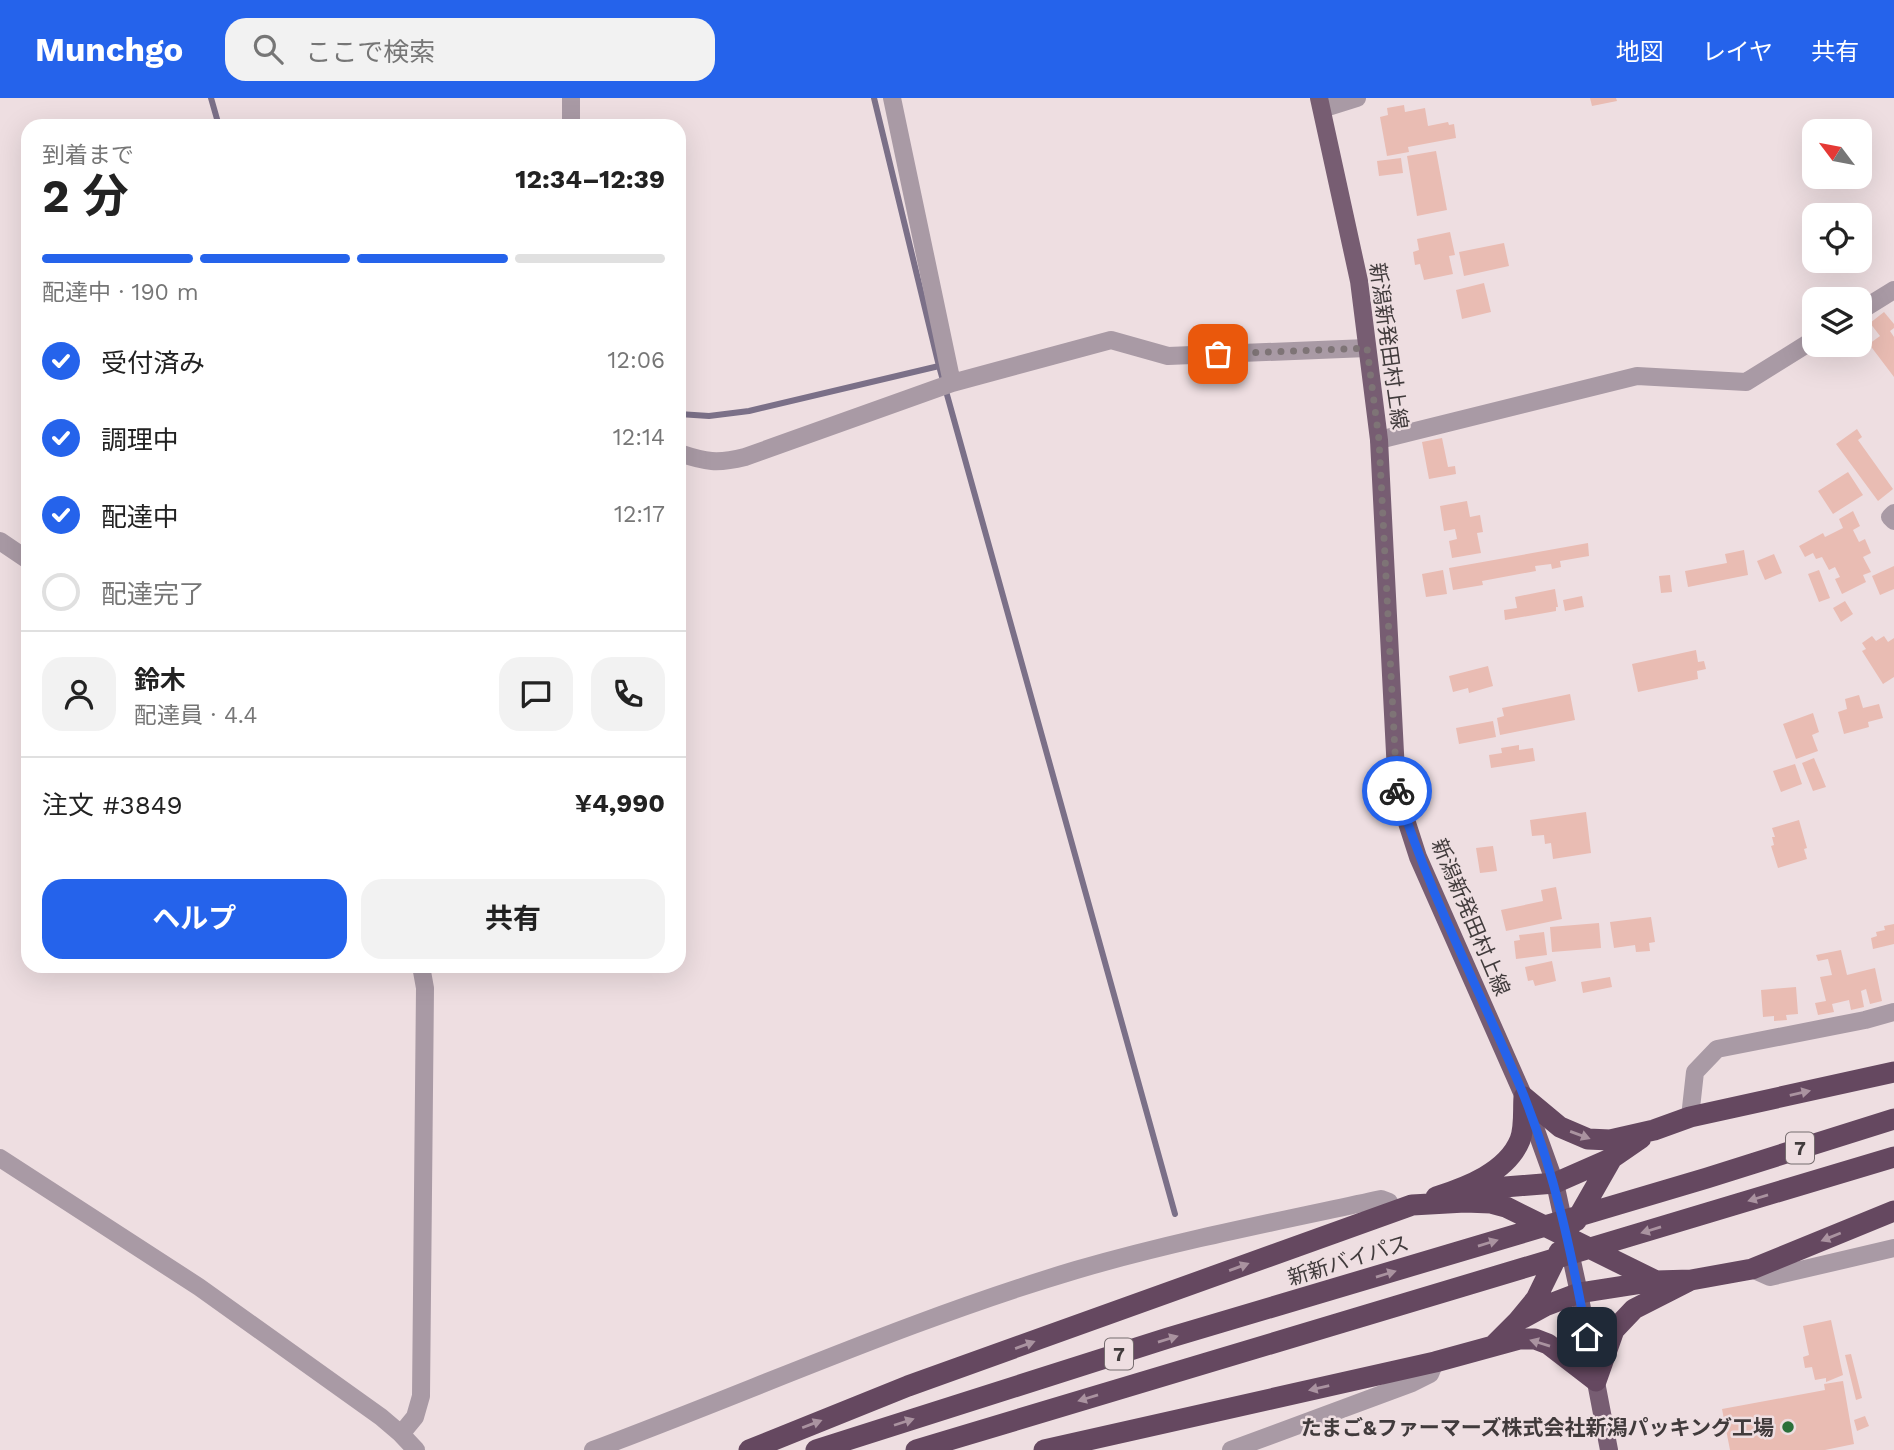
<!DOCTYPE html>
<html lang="ja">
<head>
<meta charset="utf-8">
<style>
  body { margin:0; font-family:"Work Sans","Noto Sans JP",sans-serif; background:#f2f2f2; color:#222; height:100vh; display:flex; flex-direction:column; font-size:26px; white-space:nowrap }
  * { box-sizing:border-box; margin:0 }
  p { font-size:23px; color:#767676 }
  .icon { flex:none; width:38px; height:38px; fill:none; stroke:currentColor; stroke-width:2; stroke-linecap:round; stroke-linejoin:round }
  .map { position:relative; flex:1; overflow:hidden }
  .side { position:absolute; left:21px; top:21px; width:665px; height:854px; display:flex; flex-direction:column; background:#fff; border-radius:21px; box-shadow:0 7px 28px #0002 }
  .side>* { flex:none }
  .needle { width:46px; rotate:302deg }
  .fabs { position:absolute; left:1802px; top:21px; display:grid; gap:14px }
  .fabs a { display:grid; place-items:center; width:70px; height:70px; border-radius:14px; background:#fff; box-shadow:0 7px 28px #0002; font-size:35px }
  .pin { position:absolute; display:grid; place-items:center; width:60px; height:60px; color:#fff; margin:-30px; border-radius:14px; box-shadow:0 4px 10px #0006 }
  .courier { position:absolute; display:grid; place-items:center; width:70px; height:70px; margin:-35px; border:5px solid #2563eb; border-radius:50%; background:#fff; color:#222; box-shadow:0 2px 9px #0007 }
  .overview em { font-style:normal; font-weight:700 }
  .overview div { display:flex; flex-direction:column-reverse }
  .overview { display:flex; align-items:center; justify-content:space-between; height:119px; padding:0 21px }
  h1 { font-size:46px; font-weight:700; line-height:52px }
  .bar { display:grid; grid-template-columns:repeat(4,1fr); gap:10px 7px; align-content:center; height:84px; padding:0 21px }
  .bar i { height:9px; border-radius:5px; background:#e0e0e0 }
  .bar .current { background:#2563eb }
  .bar p { grid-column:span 4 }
  .line { display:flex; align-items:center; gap:18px; padding:0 21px; border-top:2px solid #e0e0e0 }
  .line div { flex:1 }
  .round { display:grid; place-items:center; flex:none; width:74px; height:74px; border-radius:21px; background:#f2f2f2 }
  ol { padding:0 21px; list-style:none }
  li { display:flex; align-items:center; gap:21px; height:77px }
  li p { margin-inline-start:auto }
  li .icon { padding:7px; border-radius:50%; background:#2563eb; color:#fff; stroke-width:4 }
  li:last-child { color:#767676 }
  li i { width:38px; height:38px; border:4px solid #e0e0e0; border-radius:50% }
  .cta { display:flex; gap:14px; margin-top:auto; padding:14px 21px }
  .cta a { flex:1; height:80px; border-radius:21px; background:#2563eb; color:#fff; font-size:28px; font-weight:700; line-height:80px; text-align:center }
  .cta a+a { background:#f2f2f2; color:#222 }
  header { display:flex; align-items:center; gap:42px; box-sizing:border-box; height:98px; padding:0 35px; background:#2563eb; color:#fff }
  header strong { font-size:33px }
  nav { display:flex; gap:38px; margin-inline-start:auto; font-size:24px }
  .search { width:490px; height:63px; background:#f2f2f2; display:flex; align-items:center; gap:18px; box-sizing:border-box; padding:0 24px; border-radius:21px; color:#767676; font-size:26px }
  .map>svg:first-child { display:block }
</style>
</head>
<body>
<header>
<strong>Munchgo</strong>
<div class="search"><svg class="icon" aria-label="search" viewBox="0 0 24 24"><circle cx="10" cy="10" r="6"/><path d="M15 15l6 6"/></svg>ここで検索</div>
<nav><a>地図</a><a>レイヤ</a><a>共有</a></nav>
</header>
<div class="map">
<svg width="1894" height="1352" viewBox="0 0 1894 1352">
  <rect width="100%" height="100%" fill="#eedee1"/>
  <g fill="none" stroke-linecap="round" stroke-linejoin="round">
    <path stroke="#7b7088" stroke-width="6" d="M211 0 219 28
      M874 0 939 268 1175 1116
      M679 316 709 318 749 313 939 268"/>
  </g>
  <path fill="#e9bcb3" d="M1590 0H1616L1617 3 1592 8Z
    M1404 7 1405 14 1425 10 1428 28 1448 24 1449 27 1454 26 1456 40 1408 49 1409 54 1387 58 1380 19 1388 17 1387 10Z
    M1436 53 1447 112 1417 118 1407 58Z
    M1401 60 1403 75 1379 78 1377 63Z
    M1450 134 1455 157 1449 158 1453 176 1424 182 1420 166 1415 167 1413 154 1419 152 1417 141Z
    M1504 145 1509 168 1464 178 1459 154Z
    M1484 185 1491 214 1462 221 1456 192Z
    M1884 214 1894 226V230L1890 233 1894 239V279L1869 246 1880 238 1870 225Z
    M1857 331 1862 339 1858 342 1893 391 1878 403 1836 346Z
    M1442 340 1448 369 1455 368 1456 376 1429 381 1422 344Z
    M1848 374 1863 397 1833 416 1818 393Z
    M1467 403 1470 419 1480 417 1483 434 1477 435 1481 455 1452 460 1449 443 1457 441 1455 431 1444 433 1440 408Z
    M1853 413 1860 428 1853 432 1859 444 1865 441 1871 455 1863 459 1871 474 1863 477 1866 484 1842 496 1835 481 1840 479 1835 469 1829 472 1822 459 1816 461 1813 455 1805 459 1799 448 1823 435 1825 439 1843 430 1839 421Z
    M1588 445 1589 458 1560 463 1561 469 1552 471 1551 466 1535 468 1536 473 1482 483 1483 487 1453 492 1449 470Z
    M1744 452 1748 477 1688 489 1685 473 1727 465 1725 456Z
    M1774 456 1782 475 1765 482 1757 463Z
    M1894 468V491L1880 497 1872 478Z
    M1443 472 1447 496 1426 499 1422 476Z
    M1819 472 1830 500 1819 504 1808 476Z
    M1670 477 1672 494 1661 495 1659 478Z
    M1555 491 1558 509H1556V513L1505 522 1504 512 1517 510 1515 499Z
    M1582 498 1584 509 1565 513 1563 502Z
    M1845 503 1853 516 1841 524 1833 510Z
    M1872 538 1876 543 1884 538 1888 544 1894 540V579L1883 586 1862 553 1866 551 1862 545Z
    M1696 552 1698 564 1704 563 1706 571 1697 573 1698 581 1638 594 1632 566Z
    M1488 568 1493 588 1469 595 1468 590 1453 594 1449 578Z
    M1570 596 1575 622 1500 637 1497 620 1504 618 1502 610Z
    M1859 597 1863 610 1879 606 1883 620 1868 624 1869 629 1844 636 1838 614 1847 611 1845 601Z
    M1813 615 1819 634 1812 637 1818 653 1796 661 1783 626Z
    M1493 623 1496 639 1459 646 1456 630Z
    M1519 647V652L1533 650 1535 663 1491 670 1489 657 1502 655 1501 650Z
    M1814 660 1826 689 1813 693 1802 665Z
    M1795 666 1802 686 1781 694 1773 673Z
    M1586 714 1591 755 1553 761 1551 745 1545 746 1544 737 1532 738 1530 722Z
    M1799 722 1807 750 1804 751 1807 761 1778 770 1771 748 1774 747 1772 739H1775L1772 730Z
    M1493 748 1497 773 1480 775 1476 750Z
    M1556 789 1562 821 1506 833 1501 812 1543 803 1541 792Z
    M1651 819 1655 844 1649 845 1650 853 1636 854 1635 847 1614 850 1610 824Z
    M1599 825 1601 850 1552 854 1550 829Z
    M1894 826V846L1873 851 1871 840 1877 838 1876 834 1885 832 1884 828Z
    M1544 834 1547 857 1516 861 1514 843 1520 842 1519 837Z
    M1841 852 1847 877 1875 870 1882 903 1870 906 1866 891 1861 893 1864 909 1851 912 1849 902 1832 906 1834 914 1818 917 1815 905 1826 903 1820 879 1832 877 1828 861 1818 863 1816 857Z
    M1552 863 1556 883 1535 888 1533 882 1528 883 1525 869Z
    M1610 879 1612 889 1583 895 1581 884Z
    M1796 889 1798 916 1786 917 1787 922 1774 923V918L1763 919 1761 892Z
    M1831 1222 1843 1277 1826 1284V1280L1815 1282 1812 1269 1805 1270 1803 1259 1809 1257 1803 1228Z
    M1851 1256 1862 1300 1856 1302 1845 1257Z
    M1843 1283 1854 1346 1825 1352H1730L1722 1311 1825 1292 1824 1286Z
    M1865 1318 1869 1328 1857 1333 1854 1322Z"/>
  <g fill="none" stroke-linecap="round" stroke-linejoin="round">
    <path stroke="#a99aa5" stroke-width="18" d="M571 0V28
      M892 0 952 285
      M1322 11 1357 0
      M1860 213 1894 192
      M1379 342 1637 278 1746 284 1815 241
      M679 355C706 364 717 366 745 359L952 285 1111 242 1168 258 1367 250
      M1894 415 1890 419 1894 423
      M0 443 28 462
      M1690 1019 1695 974 1717 951 1865 922 1894 914
      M0 1060 199 1189 381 1319 401 1336 416 1352
      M1752 1171 1770 1179 1894 1150
      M401 1336 415 1319 421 1298 425 890 421 868
      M593 1352C754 1292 911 1221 1076 1172 1176 1143 1279 1123 1381 1101L1389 1104 1393 1112
      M1231 1352 1412 1285 1430 1276 1435 1264"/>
    <path stroke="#775d72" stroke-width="18" d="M1319 0 1359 183 1379 342 1397 694 1418 759 1524 999 1555 1085 1579 1195 1609 1352"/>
    <path stroke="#654860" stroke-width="21" d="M1524 999 1560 1029 1588 1041 1610 1042 1654 1032 1690 1019 1894 974
      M1468 1092 1555 1085 1612 1060
      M1436 1099C1467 1089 1507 1074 1520 1042 1525 1029 1523 1012 1524 999
      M1576 1123 1612 1060 1641 1040
      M1523 1220 1545 1208 1579 1195 1656 1183
      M1495 1246 1518 1223 1536 1201 1559 1154
      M749 1352 908 1288 1412 1107 1465 1104 1491 1105 1506 1109 1656 1183 1691 1182
      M816 1352 1168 1240 1707 1080 1894 1021
      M916 1352 1894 1059
      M1044 1352 1435 1264 1519 1241H1535L1548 1246 1596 1283 1614 1232 1634 1211 1691 1182 1752 1171 1894 1113"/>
  </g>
  <defs><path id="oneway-solid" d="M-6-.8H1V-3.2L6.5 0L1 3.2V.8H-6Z" transform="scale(1.75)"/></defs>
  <g fill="#aa93a0">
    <use href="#oneway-solid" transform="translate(1800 995) rotate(-13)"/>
    <use href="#oneway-solid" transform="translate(1580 1037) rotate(20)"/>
    <use href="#oneway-solid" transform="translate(1758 1100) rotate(163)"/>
    <use href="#oneway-solid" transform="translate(1651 1132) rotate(163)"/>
    <use href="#oneway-solid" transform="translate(1831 1139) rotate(158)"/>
    <use href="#oneway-solid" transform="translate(1488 1145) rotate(-17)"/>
    <use href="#oneway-solid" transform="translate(1239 1169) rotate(-20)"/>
    <use href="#oneway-solid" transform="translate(1386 1176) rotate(-17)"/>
    <use href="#oneway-solid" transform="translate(1168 1241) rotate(-17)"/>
    <use href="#oneway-solid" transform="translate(1540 1245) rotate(-163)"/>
    <use href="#oneway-solid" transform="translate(1025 1247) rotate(-20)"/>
    <use href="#oneway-solid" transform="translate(1319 1290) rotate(167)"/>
    <use href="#oneway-solid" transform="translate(1088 1300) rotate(163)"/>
    <use href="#oneway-solid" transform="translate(904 1324) rotate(-18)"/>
    <use href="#oneway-solid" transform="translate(812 1326) rotate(-21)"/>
  </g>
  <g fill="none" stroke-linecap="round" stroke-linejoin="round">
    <path stroke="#7e7476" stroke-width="7" stroke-dasharray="0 12.6" d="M1218 256 1367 250 1379 342 1397 693"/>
    <path stroke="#2563eb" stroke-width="9" d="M1397 693C1430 799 1482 896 1524 998 1555 1076 1572 1157 1587 1239"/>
  </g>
  <circle fill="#2c703a" stroke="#eedee1" stroke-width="2.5" cx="1788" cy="1329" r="7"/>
  <g text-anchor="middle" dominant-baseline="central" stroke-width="5" stroke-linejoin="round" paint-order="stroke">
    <g fill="#eedee1" stroke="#756c6e" stroke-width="2">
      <rect x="1786" y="1034.5" width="28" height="31" rx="5"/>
      <rect x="1105" y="1240.5" width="28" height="31" rx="5"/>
    </g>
    <g font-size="19" font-weight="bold" fill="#413b3c">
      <text x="1800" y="1050">7</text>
      <text x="1119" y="1256">7</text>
    </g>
    <g font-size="21" fill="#413b3c" stroke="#eedee1">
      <text transform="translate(1389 248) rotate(82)">新潟新発田村上線</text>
      <text transform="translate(1471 819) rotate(67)">新潟新発田村上線</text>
      <text transform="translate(1348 1162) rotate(-17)">新新バイパス</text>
    </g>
    <g font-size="21" font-weight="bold" fill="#413b3c" stroke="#eedee1" text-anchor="end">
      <text x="1774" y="1329">たまご&amp;ファーマーズ株式会社新潟パッキング工場</text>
    </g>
  </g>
</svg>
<div class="fabs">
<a><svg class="needle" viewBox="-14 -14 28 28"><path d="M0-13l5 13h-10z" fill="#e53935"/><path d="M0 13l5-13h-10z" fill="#767676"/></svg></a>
<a><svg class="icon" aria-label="locate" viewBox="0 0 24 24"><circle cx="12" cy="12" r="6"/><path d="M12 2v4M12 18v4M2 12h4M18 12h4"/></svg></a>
<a><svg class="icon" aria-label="layers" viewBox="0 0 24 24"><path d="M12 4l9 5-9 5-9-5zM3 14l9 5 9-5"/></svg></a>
</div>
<div class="pin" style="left:1218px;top:256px;background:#ea580c"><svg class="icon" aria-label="bag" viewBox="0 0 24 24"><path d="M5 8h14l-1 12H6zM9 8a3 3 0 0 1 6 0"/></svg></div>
<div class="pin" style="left:1587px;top:1239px;background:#1f2937"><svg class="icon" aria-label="home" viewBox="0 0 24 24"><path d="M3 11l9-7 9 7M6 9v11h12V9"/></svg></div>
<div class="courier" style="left:1397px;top:693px"><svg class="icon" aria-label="bike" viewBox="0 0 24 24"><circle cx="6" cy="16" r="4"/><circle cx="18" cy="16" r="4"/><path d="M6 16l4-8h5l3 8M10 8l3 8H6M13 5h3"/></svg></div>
<section class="side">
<div class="overview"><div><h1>2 分</h1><p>到着まで</p></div><em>12:34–12:39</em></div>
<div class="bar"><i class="current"></i><i class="current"></i><i class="current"></i><i></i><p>配達中 · 190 m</p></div>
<ol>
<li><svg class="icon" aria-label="check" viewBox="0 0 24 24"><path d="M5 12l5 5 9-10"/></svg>受付済み<p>12:06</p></li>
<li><svg class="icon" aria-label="check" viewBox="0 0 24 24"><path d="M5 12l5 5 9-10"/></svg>調理中<p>12:14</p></li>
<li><svg class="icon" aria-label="check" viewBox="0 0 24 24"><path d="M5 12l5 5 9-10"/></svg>配達中<p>12:17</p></li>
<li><i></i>配達完了</li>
</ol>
<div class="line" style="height:126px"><a class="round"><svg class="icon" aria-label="person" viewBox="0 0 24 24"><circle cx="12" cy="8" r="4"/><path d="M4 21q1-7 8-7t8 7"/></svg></a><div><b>鈴木</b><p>配達員 · 4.4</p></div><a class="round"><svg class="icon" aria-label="chat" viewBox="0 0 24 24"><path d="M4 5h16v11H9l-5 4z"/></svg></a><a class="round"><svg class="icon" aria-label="phone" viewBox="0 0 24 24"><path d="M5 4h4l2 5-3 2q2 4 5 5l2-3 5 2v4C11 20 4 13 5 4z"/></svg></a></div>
<div class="line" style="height:91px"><div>注文 #3849</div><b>¥4,990</b></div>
<div class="cta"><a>ヘルプ</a><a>共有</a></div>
</section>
</div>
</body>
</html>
